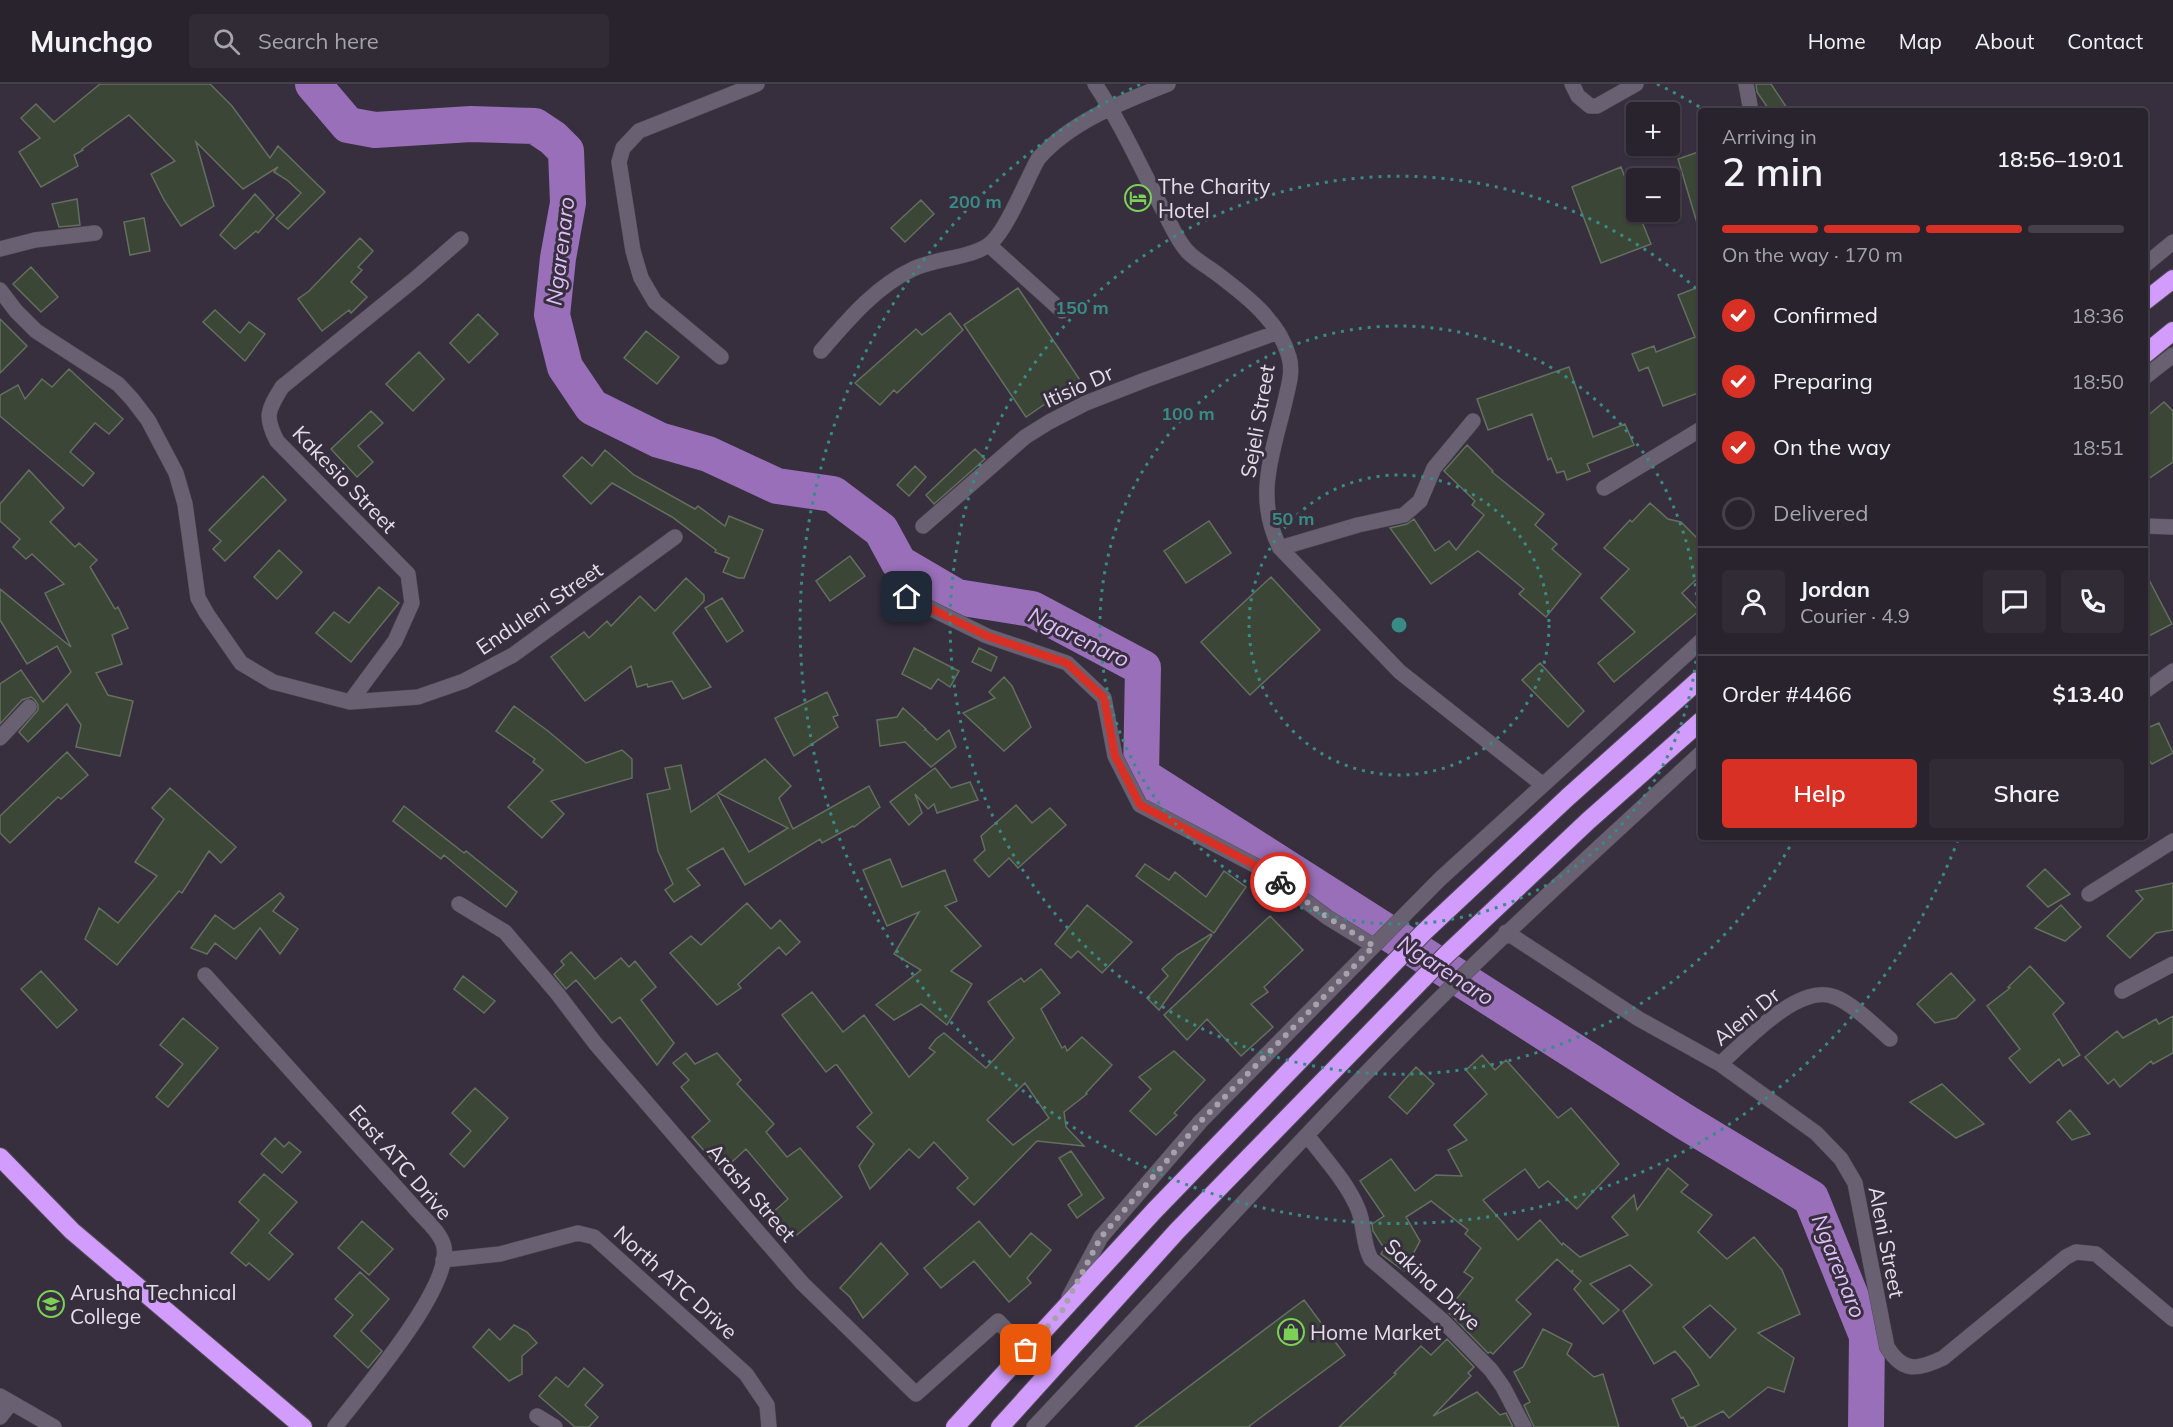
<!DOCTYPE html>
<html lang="en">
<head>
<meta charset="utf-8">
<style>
  body { margin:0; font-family:Mulish,sans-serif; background:#312b36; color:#f1f3f6; height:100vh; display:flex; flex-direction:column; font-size:22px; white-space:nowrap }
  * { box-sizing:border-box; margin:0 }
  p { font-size:20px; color:#a5a4aa }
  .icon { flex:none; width:33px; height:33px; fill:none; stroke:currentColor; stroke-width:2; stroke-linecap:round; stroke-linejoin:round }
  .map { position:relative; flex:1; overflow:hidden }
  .drawer { position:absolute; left:1698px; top:24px; width:450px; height:732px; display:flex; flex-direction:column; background:#29232e; border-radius:6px; box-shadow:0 2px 4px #0004,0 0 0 2px #45404a }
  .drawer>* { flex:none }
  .controls { position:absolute; left:1626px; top:18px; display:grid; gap:12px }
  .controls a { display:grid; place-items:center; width:54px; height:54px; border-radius:6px; background:#29232e; box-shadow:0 2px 4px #0004,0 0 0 2px #45404a; font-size:30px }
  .pin { position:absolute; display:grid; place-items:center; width:51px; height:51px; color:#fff; margin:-26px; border-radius:12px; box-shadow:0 3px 9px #0006 }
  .courier { position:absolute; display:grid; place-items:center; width:60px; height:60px; margin:-30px; border:4px solid #d93025; border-radius:50%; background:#fff; color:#222; box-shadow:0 2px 8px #0007 }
  .overview em { font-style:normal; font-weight:600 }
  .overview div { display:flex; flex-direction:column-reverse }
  .overview { display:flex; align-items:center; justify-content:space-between; height:102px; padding:0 24px }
  h1 { font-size:39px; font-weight:600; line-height:45px }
  .bar { display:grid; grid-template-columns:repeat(4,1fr); gap:9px 6px; align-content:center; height:72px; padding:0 24px }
  .bar i { height:8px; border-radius:4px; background:#45404a }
  .bar .current { background:#d93025 }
  .bar p { grid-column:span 4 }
  .line { display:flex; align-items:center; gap:15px; padding:0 24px; border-top:2px solid #45404a }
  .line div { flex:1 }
  .round { display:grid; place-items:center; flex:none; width:63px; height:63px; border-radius:6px; background:#312b36 }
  ol { padding:0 24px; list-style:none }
  li { display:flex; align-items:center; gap:18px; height:66px }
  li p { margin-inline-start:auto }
  li .icon { padding:6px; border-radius:50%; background:#d93025; color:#fff; stroke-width:4 }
  li:last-child { color:#a5a4aa }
  li i { width:33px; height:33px; border:3px solid #45404a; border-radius:50% }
  .action { display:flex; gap:12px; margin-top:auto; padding:12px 24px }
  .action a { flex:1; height:69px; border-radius:6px; background:#d93025; color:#fff; font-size:24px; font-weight:600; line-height:69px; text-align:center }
  .action a+a { background:#312b36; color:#f1f3f6 }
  header { display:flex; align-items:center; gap:36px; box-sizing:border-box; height:84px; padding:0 30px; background:#29232e; border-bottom:2px solid #45404a }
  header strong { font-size:28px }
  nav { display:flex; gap:33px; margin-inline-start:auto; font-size:21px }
  .search { width:420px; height:54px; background:#312b36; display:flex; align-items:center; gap:15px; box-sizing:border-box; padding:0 21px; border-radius:6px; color:#a5a4aa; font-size:22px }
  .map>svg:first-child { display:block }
</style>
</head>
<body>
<header>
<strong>Munchgo</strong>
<div class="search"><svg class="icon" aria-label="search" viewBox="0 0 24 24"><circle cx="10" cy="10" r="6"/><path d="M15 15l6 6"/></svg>Search here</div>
<nav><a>Home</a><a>Map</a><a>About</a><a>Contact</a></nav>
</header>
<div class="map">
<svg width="2173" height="1343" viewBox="0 0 2173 1343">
  <rect width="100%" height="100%" fill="#372f3e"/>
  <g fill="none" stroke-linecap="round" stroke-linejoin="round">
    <path stroke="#986fb8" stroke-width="36" d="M313 0 348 41 375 46 471 40 535 42 553 54 566 67 568 119 558 174 552 231 565 283 592 323 659 356 708 370 777 402 833 410 881 446 899 479 957 513 1032 525 1143 584 1141 691 1685 1038 1811 1114 1867 1252 1866 1343"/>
  </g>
  <path fill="#3b4637" stroke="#636f5f" stroke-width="1.5" fill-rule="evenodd" d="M100 0H210L232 22 270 74 278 62 325 108 288 145 276 135 301 109 287 96 274 88 278 83 243 105 196 58 214 122 181 142 164 116 151 90 175 77 129 31 82 65 83 66 74 71 78 82 41 103 19 68 40 54 21 34 36 20 54 38Z
    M1756 0H1771L1789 27H1770L1757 8Z
    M1701 67V139H1697L1678 75Z
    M1621 83 1636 122V128H1638L1651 160 1601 179 1572 103Z
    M255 110 274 131 258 149 256 147 235 165 220 151Z
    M77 115 80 141 59 143 52 120Z
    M921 116 934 130 905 158 891 144Z
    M144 134 150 167 130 171 124 138Z
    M360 154 373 167 358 183 362 186 351 198 367 213 351 229 349 226 322 247 298 215 309 207Z
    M31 183 58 213 41 228 13 200Z
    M1701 202V308L1663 322 1648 283 1639 287 1632 270 1654 262 1656 268 1695 253 1678 211Z
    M1018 204 1080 296 1026 333 964 241Z
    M215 226 240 249 249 238 265 250 245 277 203 238Z
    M950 229 963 246 897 309 894 306 880 321 855 299 916 245 922 251Z
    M478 230 498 250 469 279 450 259Z
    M0 235 27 262 0 289Z
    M646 247 679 273 657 300 624 274Z
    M419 268 444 295 413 327 386 300Z
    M1569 283 1593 353 1625 340 1634 361 1587 380 1590 387 1567 396 1564 387 1557 389 1551 374 1548 376 1532 330 1488 346 1477 315Z
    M69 285 123 335 109 350 95 339 70 368 94 389 83 402 0 332V311L18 301 25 315 42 295 52 303Z
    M2164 318 2173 327V378L2145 397V334Z
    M371 327 383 339 358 362 373 378 357 393 331 365Z
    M1467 361 1493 387 1492 388 1544 430 1535 441 1557 460 1552 465 1581 490 1546 533 1519 510 1524 505 1478 467 1431 500 1390 444 1407 440 1414 435 1435 467 1449 457 1456 466 1484 431 1472 421 1475 417 1444 387Z
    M975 365 985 375 934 420 926 411Z
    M605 366 634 391 695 425 698 422 725 442 729 432 763 446 744 494H738L723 488 729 474 715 468 716 466 672 433 612 399 591 420 563 392 582 373 592 382Z
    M915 382 926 393 909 412 897 401Z
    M29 386 64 424 50 438 75 463 79 459 97 476 90 483 115 525 118 523 128 544 112 551 122 580 96 589 108 611 133 617 120 672 76 663 81 641 67 620 28 658 19 648 38 626V621L35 616 31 613 22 616 0 640V600L21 586 43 618 71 588 57 562 27 580 0 536V505L71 563 45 509 64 500 32 470 26 475 13 463 20 455 0 437V420Z
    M263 392 286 416 225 477 213 465 221 457 209 446Z
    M1650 419 1668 435 1681 438 1701 458V491L1682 509 1699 527 1614 598 1598 579 1635 548 1601 514 1629 485 1604 464 1630 436 1632 438Z
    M1209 437 1231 469 1186 499 1164 467Z
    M279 466 302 488 277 515 254 493Z
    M850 472 865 492 830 517 816 497Z
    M2145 488 2172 540 2145 554Z
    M1271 493 1320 546 1250 611 1201 558Z
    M686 494 704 511V517L673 549 711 603 683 615 672 597 648 603 647 600 637 603 631 582 585 617 551 573 584 548 589 554 607 537 611 542 640 512 655 527Z
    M379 503 399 519 351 578 316 549 334 528 349 539Z
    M722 514 743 547 727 558 705 524Z
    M914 564 959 587 950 603 938 595 931 605 902 590Z
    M979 564 997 573 991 587 972 578Z
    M1540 579 1584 627 1568 643 1522 596Z
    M1004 593 1012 602 1031 643 1004 667 963 629 995 614 989 608Z
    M827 608 838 631 833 633 838 643 794 672 775 634Z
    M514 622 548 647 586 679 622 666 632 675V694L551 717 564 730 542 754 508 723 543 686 533 678 535 675 496 647Z
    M903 624 926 645 925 646H926L937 656 949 646 956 663 931 683 905 658 880 662 877 636 897 633Z
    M2159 639 2173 669 2152 680 2145 672V645Z
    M67 668 88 691 61 715 58 713 10 759 0 749V732Z
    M765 675 791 702 779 714 793 745 869 702 880 723 854 743 853 742 822 759 820 755 745 801 723 764 687 785 700 801 674 818 665 806 673 800 658 767 647 710 670 705 665 684 681 681 691 728 717 710 749 768 788 744 718 709Z
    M935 684 951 704 970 698 978 716 937 729 934 720 928 725 915 710 922 729 909 741 890 718Z
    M170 704 236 763 221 779 209 767 182 809 179 807 117 881 85 855 99 824 118 839 157 792 135 778 164 735 152 724Z
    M1016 721 1032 739 1050 724 1066 741 1018 784 1009 774 989 793 974 776 985 766 981 752Z
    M404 722 464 769 466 767 517 808 506 823 444 771 441 775 393 737Z
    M890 775 902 803 945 786 957 817 945 822 981 862 951 887 972 900 947 941 921 920 894 936 876 921 921 886 894 870 919 828 887 842 863 786Z
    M1145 780 1169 796 1175 788 1206 813 1224 787 1246 803 1214 849 1136 792Z
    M2045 785 2070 810 2048 823 2027 802Z
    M2173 799V846L2156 849 2130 874 2107 852 2143 815 2136 807Z
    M280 809 284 813 273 827 298 845 280 870 260 844 236 875 215 859 207 870 191 864 215 831 234 845Z
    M747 819 771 845 780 836 800 858 786 871 779 863 738 900 741 904 717 921 670 869 691 852 701 861Z
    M1087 821 1132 858 1102 889 1078 867 1071 874 1055 860Z
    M2061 821 2081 843 2065 857 2035 844Z
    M1270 832 1303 866 1264 903 1268 908 1251 920 1273 943 1241 972 1207 935 1187 956 1164 931Z
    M1211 850 1212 851 1159 926 1147 914 1168 892 1162 885 1177 871Z
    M571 868 595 895 621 874 629 883 635 877 656 903 641 916 674 959 657 981 620 933 612 939 576 896 566 905 554 890 564 881 561 877Z
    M2030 882 2064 919 2053 930 2080 971 2063 982 2059 975 2030 999 2009 974 2020 965 1987 922 2010 904 2008 903Z
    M1041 885 1060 909 1041 925 1062 964 1065 962 1067 967 1082 953 1112 981 1086 1009 1087 1010 1064 1028 1066 1043 1084 1062 1037 1057 974 1121 957 1104 968 1094 934 1058 919 1074 909 1065 870 1105 859 1082 874 1060 857 1043 872 1029 837 981H835L826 988 782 931 812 908 843 948 864 931 909 993 935 968 929 964 936 955 944 949 986 984 1014 954 988 918 1021 894 1024 898ZM1025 999 1049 1034 1013 1061 987 1036Z
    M41 887 77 926 57 944 21 905Z
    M1951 889 1975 916 1956 934 1935 939 1917 920Z
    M463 892 495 917 484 929 454 905Z
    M2173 932V969L2153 980 2151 977 2120 1003 2114 995 2108 1000 2085 973 2117 947 2123 954 2156 935 2159 940Z
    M183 934 218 964 168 1023 156 1013 183 980 160 961Z
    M1174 967 1205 996 1174 1029 1177 1031 1156 1051 1130 1027 1151 1005 1139 993Z
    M686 969 695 980 717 969 741 996 737 1000 774 1040 766 1048 787 1073 800 1064 842 1113 792 1155 771 1130 788 1115 746 1065 722 1087 692 1053 710 1037 681 1003 689 996 673 979Z
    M1482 971 1495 986 1506 976 1558 1034 1571 1024 1619 1080 1577 1125 1548 1097 1539 1104 1525 1085 1483 1116 1518 1156 1540 1136 1562 1161 1563 1159 1580 1173 1628 1151 1612 1133 1634 1111 1637 1126 1668 1084 1688 1101 1681 1108 1712 1131 1698 1148 1727 1175 1754 1153 1782 1186 1800 1230 1758 1249 1794 1274 1784 1308 1768 1303 1729 1334 1723 1327 1693 1343H1688L1683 1333 1681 1334 1672 1315 1699 1301 1690 1285 1675 1267 1654 1280 1623 1227 1652 1201 1630 1181 1590 1200 1619 1226 1603 1240 1574 1205 1581 1197 1572 1189 1573 1186 1571 1188 1557 1175 1516 1216 1531 1230 1493 1270 1490 1268 1488 1269 1447 1227 1473 1194 1464 1188 1481 1164 1465 1150 1468 1146 1431 1117 1406 1133 1420 1157 1404 1187 1381 1170 1384 1164 1373 1147 1372 1140 1384 1132 1360 1097 1391 1075 1415 1107 1436 1091 1462 1092 1448 1066 1467 1056 1454 1041 1487 1010 1466 986ZM1710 1221 1736 1245 1710 1274 1683 1243Z
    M1416 983 1434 1000 1407 1030 1389 1013Z
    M1942 1000 1984 1040 1956 1054 1910 1018Z
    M475 1004 508 1034 464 1083 450 1070 471 1047 452 1029Z
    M2070 1026 2090 1050 2072 1056 2057 1038Z
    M275 1054 284 1063 289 1058 301 1068 282 1089 261 1070Z
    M1071 1067 1104 1114 1077 1134 1068 1121 1082 1111 1059 1074Z
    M264 1090 297 1118 269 1149 293 1170 269 1196 249 1179 246 1182 231 1169 259 1136 239 1118Z
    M362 1137 393 1165 369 1191 338 1164Z
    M979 1137 1010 1173 1031 1149 1051 1166 1027 1194 1031 1199 1009 1218 974 1177 941 1204 924 1184Z
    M881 1159 908 1190 863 1234 850 1213 840 1204Z
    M360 1188 389 1215 361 1247 382 1267 368 1284 334 1252 353 1231 335 1215Z
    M1304 1216 1345 1271 1248 1343H1135Z
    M514 1241 527 1248 537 1259 522 1272V1290L509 1297 473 1263 489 1245 500 1256Z
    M1543 1245 1572 1260 1567 1270 1594 1293 1603 1290 1619 1343H1534L1524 1321 1530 1318 1514 1288 1523 1283Z
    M1447 1255 1474 1283 1468 1289 1471 1292 1433 1332 1477 1308 1500 1331 1506 1329 1513 1343H1339L1396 1290 1394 1289 1421 1262 1431 1271Z
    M584 1284 603 1301 585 1321 598 1333 589 1343H575L539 1312 556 1293 568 1303Z"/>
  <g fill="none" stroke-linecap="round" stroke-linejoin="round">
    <defs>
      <path id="minor" d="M1095 0C1121 39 1140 82 1162 124 1170 138 1176 155 1187 167 1195 176 1207 182 1216 189 1245 211 1279 236 1289 273 1293 287 1289 300 1286 313 1274 367 1253 411 1280 464L1400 588 1543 701
        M1572 0 1578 12 1590 22H1597L1636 0
        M1746 0 1751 27
        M989 161 1062 227
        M0 165 35 156 95 149
        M2145 181 2173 158
        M0 206 16 227 36 247 118 300 132 315 148 336 176 389 185 420 198 514 207 530 241 579 273 598 350 618 418 613 464 597 513 571 675 453
        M821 267C847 237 876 202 913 185 935 174 974 174 991 159 1007 145 1027 95 1038 75 1071 37 1123 18 1168 0
        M721 273 655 218 641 194 633 167 619 78 623 64 639 47 757 0
        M2145 293 2173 271
        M1604 404 1701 345
        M923 442 1025 353 1049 338 1086 319 1145 296 1278 248
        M2145 442 2173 443
        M1280 464 1358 441 1404 431 1420 417 1434 384 1473 337
        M907 513 987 552 1067 579 1104 614 1115 672 1140 721 1264 786 1327 833 1374 862
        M2145 607 2173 587
        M350 618 395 557 412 519 408 490 277 357C264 332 268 326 282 303L415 195 461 155
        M0 654 29 623
        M2089 810 2173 757
        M459 820 505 848 557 909 595 959 802 1199 916 1310 998 1237 1026 1266
        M1506 848 1639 935 1720 980 1816 1049 1841 1075 1855 1099 1887 1263C1903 1289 1918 1286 1943 1274L2066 1173 2076 1168 2096 1170 2173 1235
        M205 891 414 1123C423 1134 441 1148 444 1163 452 1204 361 1309 335 1343
        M2122 907 2173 880
        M1720 980C1745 958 1799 898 1835 913 1853 920 1875 942 1890 955
        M1307 1051C1324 1074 1347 1098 1358 1125 1365 1141 1362 1159 1371 1175L1443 1237 1491 1286 1503 1303 1524 1343
        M443 1176 500 1170 578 1149 594 1153 746 1290 767 1321 769 1343
        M1069 1213 1101 1153 1201 1037 1440 795 1701 557
        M0 1312 54 1343
        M537 1332 555 1343
        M0 1333 11 1319
        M1034 1343C1168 1201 1299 1055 1437 917 1522 832 1613 751 1701 669"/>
      <path id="highway" d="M2145 217 2173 195
        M2145 270 2173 247
        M0 1073 72 1147 303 1343
        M955 1343 1155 1126 1424 848 1568 713 1701 594
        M1000 1343 1177 1147 1446 871 1588 737 1701 637"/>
    </defs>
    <use href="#minor" stroke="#514b57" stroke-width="16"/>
    <use href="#highway" stroke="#514b57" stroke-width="20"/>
    <use href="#minor" stroke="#696071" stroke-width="15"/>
    <use href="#highway" stroke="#d29cfc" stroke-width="18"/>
  </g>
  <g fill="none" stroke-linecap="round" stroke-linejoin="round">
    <path stroke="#a7a1ac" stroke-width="6" stroke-dasharray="0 10.8" d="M1026 1266 1062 1227 1101 1153 1115 1137 1201 1037 1374 862 1327 833 1280 798"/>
    <path stroke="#d93025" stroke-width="8" d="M907 513 987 552 1067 579 1104 614 1115 672 1140 721 1264 786 1280 798"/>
  </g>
  <g fill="none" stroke="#398b86" stroke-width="3" stroke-dasharray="3 6">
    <circle cx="1399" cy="541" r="150"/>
    <circle cx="1399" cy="541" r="299"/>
    <path d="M1794 755A449 449 0 1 1 1699 207"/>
    <path d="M1958 756A599 599 0 1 1 1141 0M1657 0A599 599 0 0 1 1703 25"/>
  </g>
  <defs>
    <symbol id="hotel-ring" viewBox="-11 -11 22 22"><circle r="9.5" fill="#372f3e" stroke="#7bd156" stroke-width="1.5"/><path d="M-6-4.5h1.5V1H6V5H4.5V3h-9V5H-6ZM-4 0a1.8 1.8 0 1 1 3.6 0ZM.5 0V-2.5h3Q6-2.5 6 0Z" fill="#7bd156"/></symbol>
    <symbol id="university-ring" viewBox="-11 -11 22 22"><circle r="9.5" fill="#372f3e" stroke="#7bd156" stroke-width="1.5"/><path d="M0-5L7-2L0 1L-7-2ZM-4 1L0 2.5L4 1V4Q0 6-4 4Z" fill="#7bd156"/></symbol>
    <symbol id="shop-ring" viewBox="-11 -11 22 22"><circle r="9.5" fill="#372f3e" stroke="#7bd156" stroke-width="1.5"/><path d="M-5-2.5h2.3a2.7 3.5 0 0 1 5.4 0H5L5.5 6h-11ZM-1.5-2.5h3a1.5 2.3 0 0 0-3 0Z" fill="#7bd156"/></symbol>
  </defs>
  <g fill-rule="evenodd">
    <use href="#hotel-ring" x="1123" y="99" width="30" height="30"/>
    <use href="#university-ring" x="36" y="1205" width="30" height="30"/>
    <use href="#shop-ring" x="1276" y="1233" width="30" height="30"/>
  </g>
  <g text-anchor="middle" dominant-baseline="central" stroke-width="6" stroke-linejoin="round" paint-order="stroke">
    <g font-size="21" fill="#e3dee8" stroke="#372f3e" text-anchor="start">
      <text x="1158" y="102">The Charity<tspan x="1158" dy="24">Hotel</tspan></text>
      <text x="70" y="1208">Arusha Technical<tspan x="70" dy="24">College</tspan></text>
      <text x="1310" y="1248">Home Market</text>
    </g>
    <g font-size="21" fill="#e3dee8" stroke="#372f3e">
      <text transform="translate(1078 302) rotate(-24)">Itisio Dr</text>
      <text transform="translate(1257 337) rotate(-80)">Sejeli Street</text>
      <text transform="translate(345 395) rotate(46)">Kakesio Street</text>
      <text transform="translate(539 524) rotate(-34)">Enduleni Street</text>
      <text transform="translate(1746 932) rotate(-39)">Aleni Dr</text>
      <text transform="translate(401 1078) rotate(49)">East ATC Drive</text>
      <text transform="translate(752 1108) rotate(49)">Arash Street</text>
      <text transform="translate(1887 1158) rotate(79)">Aleni Street</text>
      <text transform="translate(676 1198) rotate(42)">North ATC Drive</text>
      <text transform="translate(1433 1200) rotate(43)">Sakina Drive</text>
    </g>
    <g font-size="22" font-style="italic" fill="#dfbef9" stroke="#372f3e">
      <text transform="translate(560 167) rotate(-83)">Ngarenaro</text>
      <text transform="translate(1079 553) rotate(26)">Ngarenaro</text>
      <text transform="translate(1446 886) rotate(33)">Ngarenaro</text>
      <text transform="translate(1839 1182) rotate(68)">Ngarenaro</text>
    </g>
  </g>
  <circle cx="1399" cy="541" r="9" fill="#398b86" stroke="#372f3e" stroke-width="3"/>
  <g font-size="18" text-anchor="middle" font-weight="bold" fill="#398b86" stroke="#372f3e" stroke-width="6" stroke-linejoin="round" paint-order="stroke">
    <text x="975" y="124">200 m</text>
    <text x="1082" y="230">150 m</text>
    <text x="1188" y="336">100 m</text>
    <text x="1293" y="441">50 m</text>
  </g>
</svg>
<div class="controls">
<a>+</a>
<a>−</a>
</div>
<div class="pin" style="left:1026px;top:1266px;background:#ea580c"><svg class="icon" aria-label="bag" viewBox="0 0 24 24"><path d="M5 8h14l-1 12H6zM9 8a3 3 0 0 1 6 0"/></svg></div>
<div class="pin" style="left:907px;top:513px;background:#1f2937"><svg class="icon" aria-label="home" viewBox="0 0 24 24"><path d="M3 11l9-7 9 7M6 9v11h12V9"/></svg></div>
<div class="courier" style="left:1280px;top:798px"><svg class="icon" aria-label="bike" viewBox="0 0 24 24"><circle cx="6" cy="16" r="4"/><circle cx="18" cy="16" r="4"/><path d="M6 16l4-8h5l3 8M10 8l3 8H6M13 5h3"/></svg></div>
<section class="drawer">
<div class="overview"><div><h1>2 min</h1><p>Arriving in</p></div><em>18:56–19:01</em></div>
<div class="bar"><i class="current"></i><i class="current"></i><i class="current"></i><i></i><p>On the way · 170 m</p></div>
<ol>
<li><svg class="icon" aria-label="check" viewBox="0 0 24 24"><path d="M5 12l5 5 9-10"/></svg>Confirmed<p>18:36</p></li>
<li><svg class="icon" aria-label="check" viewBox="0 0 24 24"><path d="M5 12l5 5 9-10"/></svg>Preparing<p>18:50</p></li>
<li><svg class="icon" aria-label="check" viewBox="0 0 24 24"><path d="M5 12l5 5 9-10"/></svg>On the way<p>18:51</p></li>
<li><i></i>Delivered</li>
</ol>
<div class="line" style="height:108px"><a class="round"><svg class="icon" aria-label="person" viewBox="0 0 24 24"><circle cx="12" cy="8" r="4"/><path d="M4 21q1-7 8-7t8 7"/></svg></a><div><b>Jordan</b><p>Courier · 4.9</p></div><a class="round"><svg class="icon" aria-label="chat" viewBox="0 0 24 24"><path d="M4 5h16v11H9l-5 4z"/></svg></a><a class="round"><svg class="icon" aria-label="phone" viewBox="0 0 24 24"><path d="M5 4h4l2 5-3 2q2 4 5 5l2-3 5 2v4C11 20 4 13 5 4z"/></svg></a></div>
<div class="line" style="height:78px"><div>Order #4466</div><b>$13.40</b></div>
<div class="action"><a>Help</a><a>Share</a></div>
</section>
</div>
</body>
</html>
